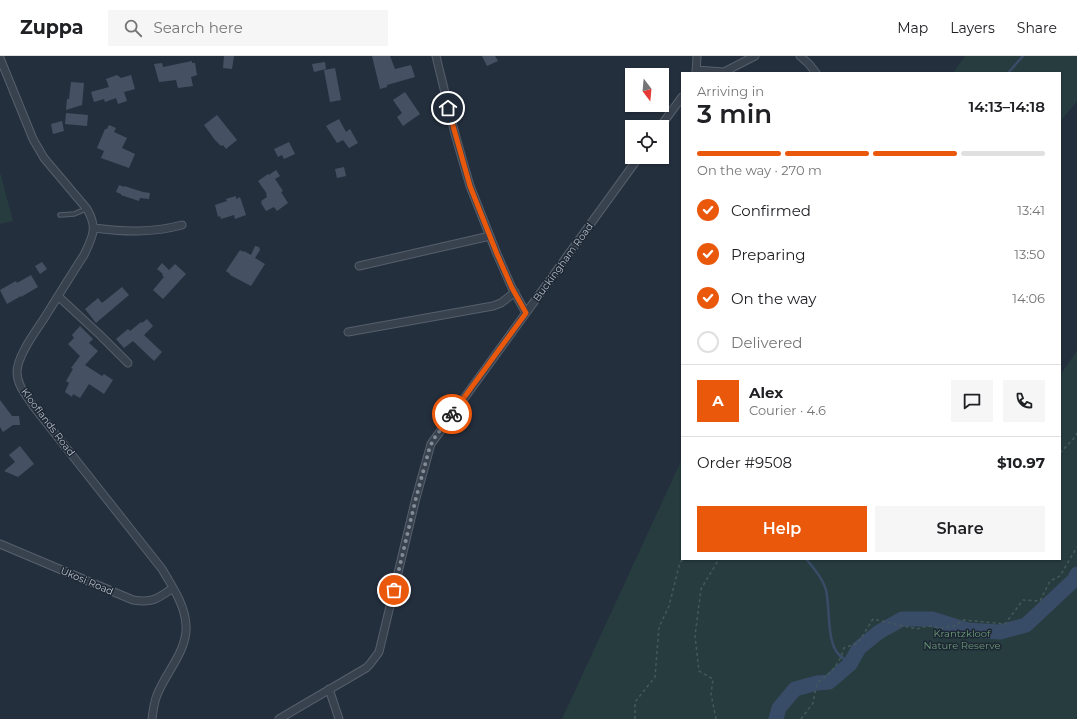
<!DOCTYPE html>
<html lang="en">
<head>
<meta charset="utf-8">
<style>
  body { margin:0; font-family:Montserrat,sans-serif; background:#f6f6f6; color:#202124; height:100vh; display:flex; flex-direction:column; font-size:15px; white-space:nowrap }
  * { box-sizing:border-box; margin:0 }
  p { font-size:13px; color:#757577 }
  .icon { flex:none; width:22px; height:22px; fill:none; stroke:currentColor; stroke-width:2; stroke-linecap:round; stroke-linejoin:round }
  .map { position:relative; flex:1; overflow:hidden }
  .panel { position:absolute; left:681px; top:16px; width:380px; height:488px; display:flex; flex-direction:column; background:#fff; border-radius:0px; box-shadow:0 1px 3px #0004 }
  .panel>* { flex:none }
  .needle { width:26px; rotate:164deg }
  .controls { position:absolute; left:625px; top:12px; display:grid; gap:8px }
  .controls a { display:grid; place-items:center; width:44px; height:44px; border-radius:0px; background:#fff; box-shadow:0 1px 3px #0004; font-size:20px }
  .pin { position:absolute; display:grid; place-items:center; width:34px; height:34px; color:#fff; margin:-17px; border:2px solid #fff; border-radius:50%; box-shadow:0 1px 4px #0007 }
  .courier { position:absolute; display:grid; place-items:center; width:40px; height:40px; margin:-20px; border:3px solid #ea580c; border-radius:50%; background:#fff; color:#222; box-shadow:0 1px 5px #0007 }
  .headline em { font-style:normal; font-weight:600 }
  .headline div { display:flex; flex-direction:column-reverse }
  .headline { display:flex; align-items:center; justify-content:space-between; height:68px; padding:0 16px }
  h1 { font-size:26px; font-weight:600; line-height:30px }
  .bar { display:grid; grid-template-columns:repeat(4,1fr); gap:6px 4px; align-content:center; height:48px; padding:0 16px }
  .bar i { height:5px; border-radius:3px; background:#e0e0e0 }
  .bar .active { background:#ea580c }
  .bar p { grid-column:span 4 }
  .line { display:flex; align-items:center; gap:10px; padding:0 16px; border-top:1px solid #e0e0e0 }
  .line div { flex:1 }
  .round { display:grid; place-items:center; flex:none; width:42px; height:42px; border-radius:0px; background:#f6f6f6 }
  ol { padding:0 16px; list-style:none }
  li { display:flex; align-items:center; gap:12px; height:44px }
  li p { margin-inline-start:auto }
  li .icon { padding:4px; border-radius:50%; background:#ea580c; color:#fff; stroke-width:4 }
  li:last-child { color:#757577 }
  li i { width:22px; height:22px; border:2px solid #e0e0e0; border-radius:50% }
  .primary-button { display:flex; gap:8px; margin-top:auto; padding:8px 16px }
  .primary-button a { flex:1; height:46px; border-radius:0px; background:#ea580c; color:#fff; font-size:16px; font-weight:600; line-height:46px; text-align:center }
  .primary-button a+a { background:#f6f6f6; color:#202124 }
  header { display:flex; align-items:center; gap:24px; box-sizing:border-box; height:56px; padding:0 20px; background:#fff; border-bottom:1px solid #e0e0e0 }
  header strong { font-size:19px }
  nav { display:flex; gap:22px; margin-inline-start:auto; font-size:14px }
  .search { width:280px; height:36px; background:#f6f6f6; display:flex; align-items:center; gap:10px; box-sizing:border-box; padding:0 14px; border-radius:0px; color:#757577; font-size:15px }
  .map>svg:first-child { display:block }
</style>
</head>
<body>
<header>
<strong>Zuppa</strong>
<div class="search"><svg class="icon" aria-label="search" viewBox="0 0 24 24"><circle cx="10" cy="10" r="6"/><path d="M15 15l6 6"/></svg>Search here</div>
<nav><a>Map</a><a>Layers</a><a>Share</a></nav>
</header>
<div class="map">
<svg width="1077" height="663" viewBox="0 0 1077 663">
  <rect width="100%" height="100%" fill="#242f3e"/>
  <path fill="#263c3f" d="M965 0H1077V45L1060 66V17H953Z
    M0 116 13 165 0 168Z
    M1077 295V663H562L682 403V503H1060V319Z"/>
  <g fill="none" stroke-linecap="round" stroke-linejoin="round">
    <path stroke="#394c67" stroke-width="2.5" d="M1008 17 1023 0
      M806 503C814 512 823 523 826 534 830 552 827 580 836 595 839 600 846 604 850 608"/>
    <path stroke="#394c67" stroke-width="15" d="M776 663 779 652 795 633 817 627 829 626 850 608 859 592 879 576 902 563H932L967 574 1000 576 1026 569 1074 524 1077 518"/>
  </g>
  <path fill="#455162" d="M224 0H234L232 13 223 12Z
    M372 0H390L395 13 411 9 415 21 387 29V31L380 33Z
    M482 0H495L498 5 487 10Z
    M192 5V7H195L197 19 191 21 193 30 178 32 176 24 159 26 154 8 162 7 163 11Z
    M325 6 326 13 314 16 312 8Z
    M335 12 341 44 330 46 324 14Z
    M117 19 121 22 131 19 135 33 124 36 127 45 118 48 116 42 105 46 104 43 94 46 91 36 109 31 106 23Z
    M71 26 84 27 82 49 66 54 67 43H69Z
    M405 36 420 58 403 70 397 61 402 57 393 44Z
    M66 57 88 59 87 70 65 68Z
    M217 59 237 84 226 93 223 89 221 90 215 84 204 69Z
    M339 63 346 76 350 73 358 87 349 92 343 84 337 87 326 70Z
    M62 65 64 75 53 78 51 68Z
    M109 69 116 72 114 76 127 82 122 92 135 98 129 112 101 102 104 95 97 92 105 73H107Z
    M289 86 295 98 284 103 282 99 278 101 274 93Z
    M344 111 346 120 337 122 335 113Z
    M276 114 280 120 275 123 283 135 281 136 288 147 277 155 274 151 266 155 261 147 262 146 261 145 267 141 266 138H267L258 125 268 118 269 119Z
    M119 129 124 131V130L143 136 150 137 149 143 140 142 139 145 121 139V138L116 136Z
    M236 140V143L240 141 246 159 235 163 234 159 221 163 220 160 218 161 215 149 227 145 226 143Z
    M255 190 259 191 260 194 255 202 265 208 251 230 230 219V218L226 215 240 194 243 196 244 195 251 199Z
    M42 206 47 213 40 218 35 210Z
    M162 207 169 214 175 208 186 218 163 243 153 234 164 221 162 219 163 218 157 213Z
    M31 219 38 231 21 241V240L7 248 0 234 16 225 17 227Z
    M122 231 129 239 96 267 85 253 98 242 102 247Z
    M147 263 153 270 144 279 162 296 154 305 133 285 124 292 116 283 128 273 130 275 141 266 142 267Z
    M80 270 93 283 89 287 98 295 85 309 102 320 104 318 113 324 104 338 89 328 80 342 73 338 72 341 65 336 69 327 66 325 73 313 71 312 80 300 68 288 74 282 72 279Z
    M0 344 12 360H19L20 369H13L3 376 0 371Z
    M20 390 34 408 18 421 4 415 15 406 9 399Z"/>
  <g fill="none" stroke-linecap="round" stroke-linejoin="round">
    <defs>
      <path id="lane" d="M60 159 74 158 86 153"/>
      <path id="street" d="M436 0 455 78 470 130 497 198 512 232 526 257
        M800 0 809 8 816 17
        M0 2 33 83 44 102 87 153C98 172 93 180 84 199 71 219 58 240 45 261 36 275 17 300 17 316 17 330 27 340 34 351L162 513C172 530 185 549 186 569 188 594 166 616 157 639 154 646 153 655 152 663
        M696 14 724 16 755 0
        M696 17 697 0
        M660 71 682 41
        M94 172C124 176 152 177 182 169
        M359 210 490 180
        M58 240 100 279 128 307
        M348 276 493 250 501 247 515 236
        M0 488 133 544C153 547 157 543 173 532
        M329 633 339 663
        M279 663 366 612 370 608 379 596 416 442 431 388 639 101"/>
    </defs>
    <use href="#lane" stroke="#565f6c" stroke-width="5.5"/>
    <use href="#street" stroke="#565f6c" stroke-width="9"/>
    <path stroke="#44595c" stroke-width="1.5" stroke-dasharray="3 3" stroke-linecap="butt" d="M1060 397 1075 381 1077 377
      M635 663V646L655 621 659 571 669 550 680 506 684 503
      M716 663 711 638 713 623 699 615 695 580 701 533 719 503
      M801 663 813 647 817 627C830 618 840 608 844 592L858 587 873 563 917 573 927 570 943 572 954 570 964 564 1005 568 1023 544 1040 545 1050 525 1060 520 1077 491"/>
    <use href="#lane" stroke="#38414e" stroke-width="3.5"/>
    <use href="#street" stroke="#38414e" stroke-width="7"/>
  </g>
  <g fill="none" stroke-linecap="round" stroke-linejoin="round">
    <path stroke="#828b98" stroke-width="4" stroke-dasharray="0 7.2" d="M394 534 416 442 429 394 433 384 452 358"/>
    <path stroke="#ea580c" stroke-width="5" d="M448 52 470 130 497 198 512 232 526 257 452 358"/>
  </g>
  <g text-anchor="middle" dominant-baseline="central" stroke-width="3" stroke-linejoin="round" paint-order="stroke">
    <g font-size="10" fill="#b4bcc9" stroke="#1d2633">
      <text transform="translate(563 206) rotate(-54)">Buckingham Road</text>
      <text transform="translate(48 366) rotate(53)">Klooflands Road</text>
      <text transform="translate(87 525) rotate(23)">Ukosi Road</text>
    </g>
    <g font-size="10" fill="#6b9a76" stroke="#1d2633">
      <text x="962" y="577">Krantzkloof<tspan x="962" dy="12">Nature Reserve</tspan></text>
    </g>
  </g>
</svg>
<div class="controls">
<a><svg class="needle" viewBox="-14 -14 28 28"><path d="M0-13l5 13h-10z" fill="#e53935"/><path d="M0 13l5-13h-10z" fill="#757577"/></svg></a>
<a><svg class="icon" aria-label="locate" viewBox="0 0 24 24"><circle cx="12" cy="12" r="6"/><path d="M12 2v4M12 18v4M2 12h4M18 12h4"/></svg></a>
</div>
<div class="pin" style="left:394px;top:534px;background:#ea580c"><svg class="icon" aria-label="bag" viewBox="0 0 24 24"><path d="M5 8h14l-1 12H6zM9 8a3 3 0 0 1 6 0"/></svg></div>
<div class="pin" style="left:448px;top:52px;background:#1f2937"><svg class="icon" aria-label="home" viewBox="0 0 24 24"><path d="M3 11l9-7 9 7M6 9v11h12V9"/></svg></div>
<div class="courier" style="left:452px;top:358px"><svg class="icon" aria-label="bike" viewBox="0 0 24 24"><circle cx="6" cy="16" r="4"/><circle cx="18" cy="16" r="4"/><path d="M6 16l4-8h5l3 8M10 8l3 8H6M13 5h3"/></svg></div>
<section class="panel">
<div class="headline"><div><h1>3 min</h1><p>Arriving in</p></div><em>14:13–14:18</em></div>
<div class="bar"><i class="active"></i><i class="active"></i><i class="active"></i><i></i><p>On the way · 270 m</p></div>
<ol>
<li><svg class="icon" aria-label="check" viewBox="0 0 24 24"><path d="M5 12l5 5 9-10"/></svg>Confirmed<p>13:41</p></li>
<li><svg class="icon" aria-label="check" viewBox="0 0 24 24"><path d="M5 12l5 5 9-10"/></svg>Preparing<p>13:50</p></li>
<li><svg class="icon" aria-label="check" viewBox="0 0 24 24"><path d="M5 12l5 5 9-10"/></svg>On the way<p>14:06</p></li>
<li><i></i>Delivered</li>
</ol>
<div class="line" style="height:72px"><b class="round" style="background:#ea580c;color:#fff">A</b><div><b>Alex</b><p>Courier · 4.6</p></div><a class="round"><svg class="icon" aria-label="chat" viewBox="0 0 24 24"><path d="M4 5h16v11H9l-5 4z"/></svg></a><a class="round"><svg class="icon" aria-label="phone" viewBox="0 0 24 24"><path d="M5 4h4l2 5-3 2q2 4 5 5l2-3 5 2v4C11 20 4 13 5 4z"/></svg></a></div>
<div class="line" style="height:52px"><div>Order #9508</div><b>$10.97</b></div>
<div class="primary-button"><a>Help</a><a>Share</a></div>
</section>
</div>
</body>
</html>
